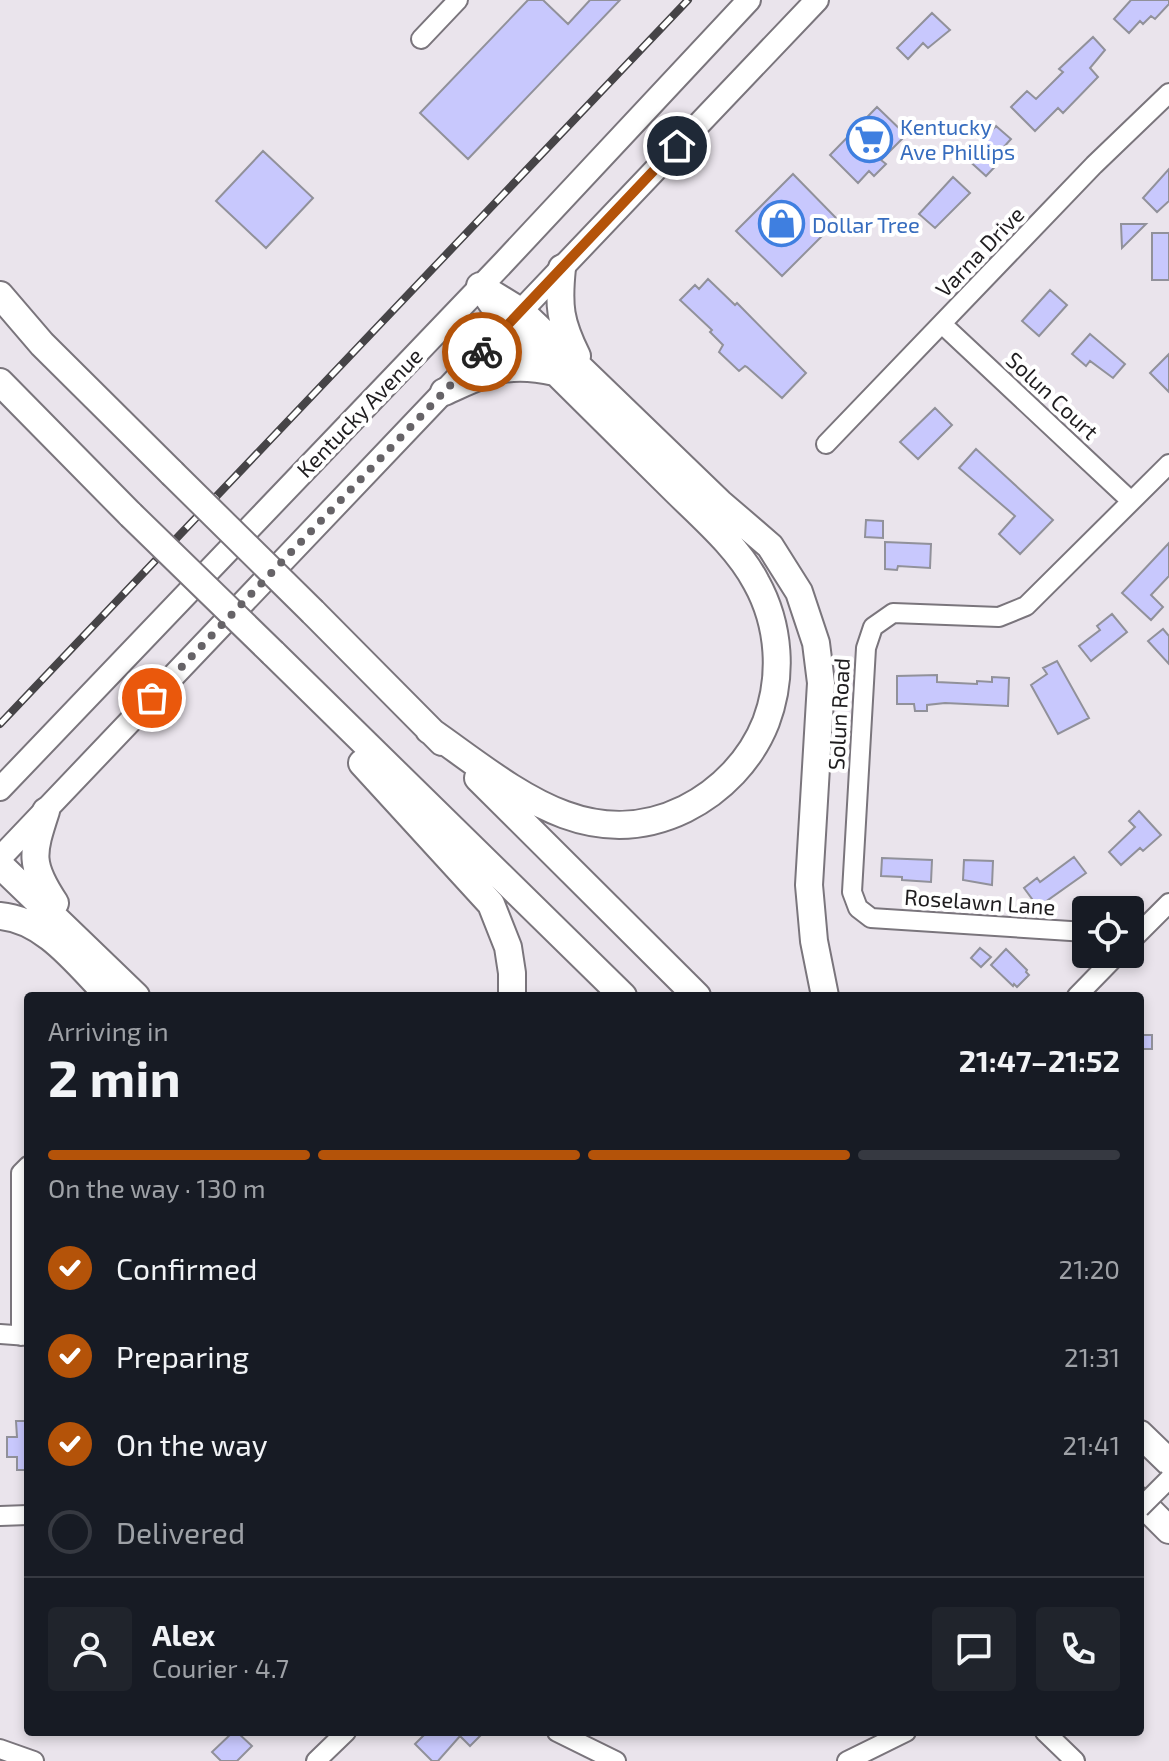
<!DOCTYPE html>
<html lang="en">
<head>
<meta charset="utf-8">
<style>
  body { margin:0; font-family:"Exo 2",sans-serif; background:#20242c; color:#f1f3f6; height:100vh; display:flex; flex-direction:column; font-size:30px; white-space:nowrap }
  * { box-sizing:border-box; margin:0 }
  p { font-size:26px; color:#9ea1a6 }
  .icon { flex:none; width:44px; height:44px; fill:none; stroke:currentColor; stroke-width:2; stroke-linecap:round; stroke-linejoin:round }
  .map { position:relative; flex:1; overflow:hidden }
  .details { position:absolute; left:24px; top:992px; width:1120px; height:744px; display:flex; flex-direction:column; background:#171b24; border-radius:8px; box-shadow:0 4px 12px #0003 }
  .details>* { flex:none }
  .fabs { position:absolute; left:1072px; top:896px; display:grid; gap:16px }
  .fabs a { display:grid; place-items:center; width:72px; height:72px; border-radius:8px; background:#171b24; box-shadow:0 4px 12px #0003; font-size:40px }
  .pin { position:absolute; display:grid; place-items:center; width:68px; height:68px; color:#fff; margin:-34px; border:4px solid #fff; border-radius:50%; box-shadow:0 2px 8px #0007 }
  .courier { position:absolute; display:grid; place-items:center; width:80px; height:80px; margin:-40px; border:6px solid #b45309; border-radius:50%; background:#fff; color:#222; box-shadow:0 2px 10px #0007 }
  .head em { font-style:normal; font-weight:700 }
  .head div { display:flex; flex-direction:column-reverse }
  .head { display:flex; align-items:center; justify-content:space-between; height:136px; padding:0 24px }
  h1 { font-size:52px; font-weight:700; line-height:60px }
  .bar { display:grid; grid-template-columns:repeat(4,1fr); gap:12px 8px; align-content:center; height:96px; padding:0 24px }
  .bar i { height:10px; border-radius:6px; background:#363941 }
  .bar .active { background:#b45309 }
  .bar p { grid-column:span 4 }
  .line { display:flex; align-items:center; gap:20px; padding:0 24px; border-top:2px solid #363941 }
  .line div { flex:1 }
  .round { display:grid; place-items:center; flex:none; width:84px; height:84px; border-radius:8px; background:#20242c }
  ol { padding:0 24px; list-style:none }
  li { display:flex; align-items:center; gap:24px; height:88px }
  li p { margin-inline-start:auto }
  li .icon { padding:8px; border-radius:50%; background:#b45309; color:#fff; stroke-width:4 }
  li:last-child { color:#9ea1a6 }
  li i { width:44px; height:44px; border:4px solid #363941; border-radius:50% }
  .map>svg:first-child { display:block }
</style>
</head>
<body>
<div class="map">
<svg width="1169" height="1761" viewBox="0 0 1169 1761">
  <rect width="100%" height="100%" fill="#eae4ec"/>
  <path fill="#c8c8fd" stroke="#91919a" stroke-width="2" d="M528 0H543L568 24 590 0H620L468 159 420 113Z
    M1131 0H1169V4L1155 19 1151 16 1143 24 1140 21 1129 33 1114 19Z
    M932 13 950 30 928 48 923 43 908 59 897 48Z
    M1093 37 1105 50 1090 68 1098 77 1063 113 1058 108 1035 131 1011 107 1027 91 1036 99 1063 72 1059 69Z
    M877 107 906 135 881 160 886 164 874 176 869 171 858 183 830 155Z
    M996 126 1011 139 1002 149 1007 154 986 176 966 158Z
    M263 151 313 198 266 248 216 201Z
    M1169 169V201L1157 212 1143 198Z
    M793 174 838 220 782 276 736 231Z
    M953 177 970 193 935 228 919 214Z
    M1121 224H1146L1122 248Z
    M1152 233H1169V280H1152Z
    M708 279 735 305 737 303 806 373 782 398 747 367 745 366 739 371 719 352 723 345 710 332 712 330 680 300 695 285 699 289Z
    M1050 290 1067 305 1039 336 1022 321Z
    M1090 334 1125 364 1113 378 1090 361 1086 366 1072 354Z
    M1169 354V392L1150 373Z
    M935 408 952 425 918 459 900 442Z
    M976 449 1053 520 1020 554 999 534 1015 516 959 468Z
    M866 520 883 521V538L865 537Z
    M885 542 931 544 930 568 898 566 897 570 885 569Z
    M1169 543V576L1151 595 1163 607 1151 620 1122 593Z
    M1112 614 1127 632 1091 661 1079 646 1100 630 1097 626Z
    M1163 629 1169 636V664L1148 641Z
    M1057 661 1089 718 1058 734 1031 685 1047 674 1043 668Z
    M937 675V682L977 684V681L992 682V677L1009 678 1008 706 945 703 927 705V711H915L914 704H897V676Z
    M1139 811 1161 835 1143 851 1140 848 1121 865 1109 852 1135 827 1129 821Z
    M1074 857 1086 873 1038 907 1024 888 1037 878 1040 882Z
    M882 858 932 860 931 882 902 880V877L881 876Z
    M964 860 993 861 992 885 963 880Z
    M980 948 991 957 981 967 971 958Z
    M1006 949 1027 970 1026 972 1029 975 1017 987 1014 984 1013 986 991 965Z
    M1140 1035H1152V1049H1140Z
    M16 1421H28V1470H17V1457H7V1437H17Z
    M233 1732H237L252 1746 237 1761H221L212 1752Z
    M427 1732H484L470 1746 460 1736 438 1761H432L415 1744Z"/>
  <g fill="none" stroke-linecap="round" stroke-linejoin="round">
    <defs>
      <path id="minor" d="M421 39 458 0
        M942 324 1131 501
        M826 444 1094 165 1169 93
        M1086 932 871 918 858 908 852 892 866 648 873 627 893 613 999 617 1026 606 1169 464
        M1130 942 1169 903
        M1077 996 1118 954
        M0 1334 28 1336
        M21 1336V1173L28 1166
        M0 1516 28 1515
        M557 1732 616 1761
        M1045 1732 1075 1761
        M0 1749 34 1761
        M316 1761 346 1732
        M847 1761 906 1732"/>
      <path id="major" d="M0 789 504 262 749 0
        M0 858 817 0"/>
      <path id="highway" d="M562 268C558 306 560 322 577 356
        M491 293 522 312 720 503 770 546 799 592 816 643 821 683 809 885 814 941 825 996
        M0 295 42 344 172 473
        M0 382 131 515
        M444 392C489 372 505 361 555 372
        M313 612 442 742
        M273 653 623 996
        M429 730C507 784 585 858 685 809 721 791 751 760 766 722 783 677 780 625 756 582 737 546 701 516 672 487 635 450 597 413 560 376 543 360 523 344 508 325 498 313 489 299 480 286
        M362 763 491 904 508 947 512 973V996
        M478 778 697 996
        M46 811C32 854 29 864 55 903
        M0 865 136 996
        M0 916C46 920 78 965 109 996
        M1140 1434 1169 1462
        M1140 1501 1169 1530"/>
    </defs>
    <use href="#minor" stroke="#7a757c" stroke-width="22"/>
    <use href="#major" stroke="#7a757c" stroke-width="26"/>
    <use href="#highway" stroke="#7a757c" stroke-width="30"/>
    <use href="#minor" stroke="#fff" stroke-width="18"/>
    <use href="#major" stroke="#fff" stroke-width="22"/>
    <use href="#highway" stroke="#fff" stroke-width="26"/>
    <defs>
      <path id="rail" d="M0 724 688 0"/>
    </defs>
    <use href="#rail" stroke="#464447" stroke-width="8"/>
    <use href="#rail" stroke="#fff" stroke-width="5" stroke-dasharray="15" stroke-linecap="butt"/>
    <defs>
      <path id="minor-bridge" d="M1140 1508 1169 1479"/>
      <path id="highway-bridge" d="M172 473 313 612
        M131 515 273 653"/>
    </defs>
    <use href="#minor-bridge" stroke="#7a757c" stroke-width="22" stroke-linecap="butt"/>
    <use href="#highway-bridge" stroke="#7a757c" stroke-width="30" stroke-linecap="butt"/>
    <use href="#minor-bridge" stroke="#fff" stroke-width="18"/>
    <use href="#highway-bridge" stroke="#fff" stroke-width="26"/>
  </g>
  <g fill="none" stroke-linecap="round" stroke-linejoin="round">
    <path stroke="#666367" stroke-width="8" stroke-dasharray="0 14.4" d="M152 698 482 352"/>
    <path stroke="#b45309" stroke-width="10" d="M482 352 677 146"/>
  </g>
  <defs>
    <symbol id="supermarket-ring" viewBox="-11 -11 22 22"><circle r="9.5" fill="#fff" stroke="#3f7fe0" stroke-width="1.5"/><path d="M-6-5.5h2.5l.6 2H6L4.5 2H-2.5L-4.4-4H-6ZM-1.5 3.2a1.3 1.3 0 1 0 .1 0ZM3 3.2a1.3 1.3 0 1 0 .1 0Z" fill="#3f7fe0"/></symbol>
    <symbol id="shop-ring" viewBox="-11 -11 22 22"><circle r="9.5" fill="#fff" stroke="#3f7fe0" stroke-width="1.5"/><path d="M-5-2.5h2.3a2.7 3.5 0 0 1 5.4 0H5L5.5 6h-11ZM-1.5-2.5h3a1.5 2.3 0 0 0-3 0Z" fill="#3f7fe0"/></symbol>
  </defs>
  <g fill-rule="evenodd">
    <use href="#supermarket-ring" x="844" y="114" width="51" height="51"/>
    <use href="#shop-ring" x="756" y="198" width="51" height="51"/>
  </g>
  <g text-anchor="middle" dominant-baseline="central" stroke-width="8" stroke-linejoin="round" paint-order="stroke">
    <g font-size="22" fill="#366cbe" stroke="#fff" text-anchor="start">
      <text x="900" y="126">Kentucky<tspan x="900" dy="25">Ave Phillips</tspan></text>
      <text x="812" y="224">Dollar Tree</text>
    </g>
    <g font-size="22" fill="#1f1d1f" stroke="#fff">
      <text transform="translate(979 251) rotate(-46)">Varna Drive</text>
      <text transform="translate(1053 395) rotate(43)">Solun Court</text>
      <text transform="translate(359 412) rotate(-46)">Kentucky Avenue</text>
      <text transform="translate(838 714) rotate(-87)">Solun Road</text>
      <text transform="translate(980 901) rotate(4)">Roselawn Lane</text>
    </g>
  </g>
</svg>
<div class="fabs">
<a><svg class="icon" aria-label="locate" viewBox="0 0 24 24"><circle cx="12" cy="12" r="6"/><path d="M12 2v4M12 18v4M2 12h4M18 12h4"/></svg></a>
</div>
<div class="pin" style="left:152px;top:698px;background:#ea580c"><svg class="icon" aria-label="bag" viewBox="0 0 24 24"><path d="M5 8h14l-1 12H6zM9 8a3 3 0 0 1 6 0"/></svg></div>
<div class="pin" style="left:677px;top:146px;background:#1f2937"><svg class="icon" aria-label="home" viewBox="0 0 24 24"><path d="M3 11l9-7 9 7M6 9v11h12V9"/></svg></div>
<div class="courier" style="left:482px;top:352px"><svg class="icon" aria-label="bike" viewBox="0 0 24 24"><circle cx="6" cy="16" r="4"/><circle cx="18" cy="16" r="4"/><path d="M6 16l4-8h5l3 8M10 8l3 8H6M13 5h3"/></svg></div>
<section class="details">
<div class="head"><div><h1>2 min</h1><p>Arriving in</p></div><em>21:47–21:52</em></div>
<div class="bar"><i class="active"></i><i class="active"></i><i class="active"></i><i></i><p>On the way · 130 m</p></div>
<ol>
<li><svg class="icon" aria-label="check" viewBox="0 0 24 24"><path d="M5 12l5 5 9-10"/></svg>Confirmed<p>21:20</p></li>
<li><svg class="icon" aria-label="check" viewBox="0 0 24 24"><path d="M5 12l5 5 9-10"/></svg>Preparing<p>21:31</p></li>
<li><svg class="icon" aria-label="check" viewBox="0 0 24 24"><path d="M5 12l5 5 9-10"/></svg>On the way<p>21:41</p></li>
<li><i></i>Delivered</li>
</ol>
<div class="line" style="height:144px"><a class="round"><svg class="icon" aria-label="person" viewBox="0 0 24 24"><circle cx="12" cy="8" r="4"/><path d="M4 21q1-7 8-7t8 7"/></svg></a><div><b>Alex</b><p>Courier · 4.7</p></div><a class="round"><svg class="icon" aria-label="chat" viewBox="0 0 24 24"><path d="M4 5h16v11H9l-5 4z"/></svg></a><a class="round"><svg class="icon" aria-label="phone" viewBox="0 0 24 24"><path d="M5 4h4l2 5-3 2q2 4 5 5l2-3 5 2v4C11 20 4 13 5 4z"/></svg></a></div>
</section>
</div>
</body>
</html>
